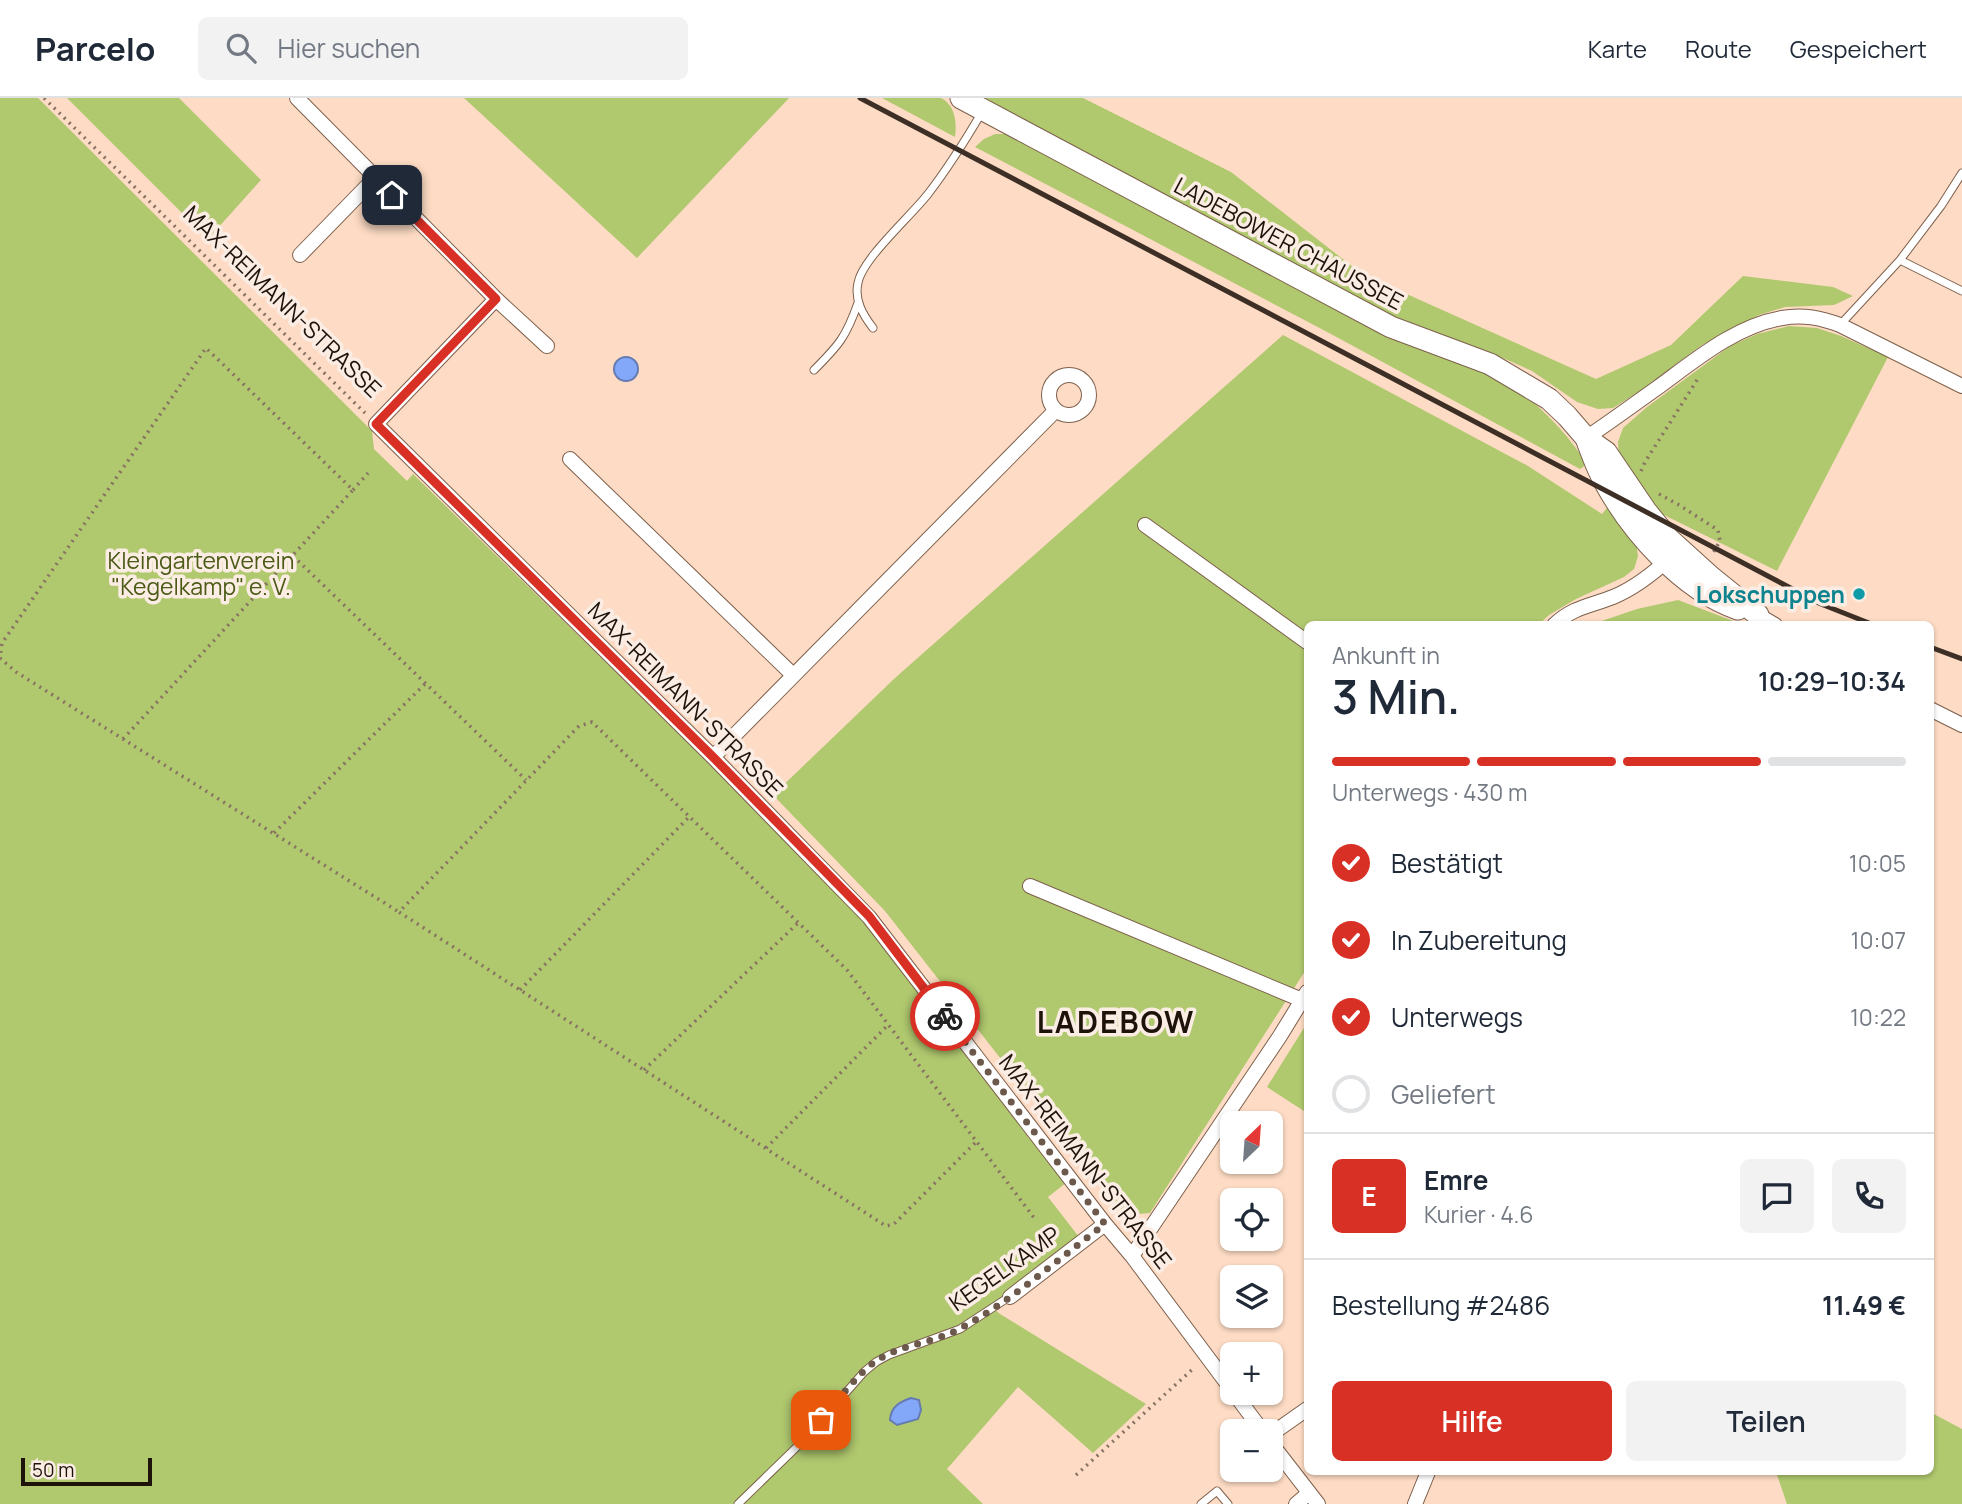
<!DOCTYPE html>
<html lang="de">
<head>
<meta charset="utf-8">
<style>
  body { margin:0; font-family:Manrope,sans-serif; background:#f2f2f3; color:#1f2937; height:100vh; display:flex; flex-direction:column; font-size:26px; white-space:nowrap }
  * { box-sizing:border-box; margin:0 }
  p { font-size:23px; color:#747a83 }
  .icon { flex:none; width:38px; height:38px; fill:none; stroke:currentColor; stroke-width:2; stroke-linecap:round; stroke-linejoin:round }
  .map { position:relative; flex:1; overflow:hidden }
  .details { position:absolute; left:1304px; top:523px; width:630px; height:854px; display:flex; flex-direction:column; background:#fff; border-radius:10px; box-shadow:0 2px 5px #0004 }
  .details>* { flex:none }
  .needle { width:46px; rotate:25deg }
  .controls { position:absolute; left:1220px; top:1013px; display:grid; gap:14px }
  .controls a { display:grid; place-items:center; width:63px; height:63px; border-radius:10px; background:#fff; box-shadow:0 2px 5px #0004; font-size:35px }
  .scale { position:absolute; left:21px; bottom:18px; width:131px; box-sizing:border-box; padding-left:7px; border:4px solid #1e130b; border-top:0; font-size:19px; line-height:24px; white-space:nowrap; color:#1e130b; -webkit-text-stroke:5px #fbede4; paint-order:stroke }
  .pin { position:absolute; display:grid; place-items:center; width:60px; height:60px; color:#fff; margin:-30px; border-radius:14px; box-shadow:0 4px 10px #0006 }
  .courier { position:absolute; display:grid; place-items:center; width:70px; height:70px; margin:-35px; border:5px solid #d93025; border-radius:50%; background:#fff; color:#222; box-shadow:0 2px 9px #0007 }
  .head em { font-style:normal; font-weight:600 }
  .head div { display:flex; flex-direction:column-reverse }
  .head { display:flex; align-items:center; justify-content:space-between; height:119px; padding:0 28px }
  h1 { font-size:46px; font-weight:600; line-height:52px }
  .bar { display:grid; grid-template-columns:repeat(4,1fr); gap:10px 7px; align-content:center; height:84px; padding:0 28px }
  .bar i { height:9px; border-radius:5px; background:#e0e1e3 }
  .bar .selected { background:#d93025 }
  .bar p { grid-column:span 4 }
  .line { display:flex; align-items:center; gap:18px; padding:0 28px; border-top:2px solid #e0e1e3 }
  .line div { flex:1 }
  .round { display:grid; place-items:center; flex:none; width:74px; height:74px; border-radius:10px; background:#f2f2f3 }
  ol { padding:0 28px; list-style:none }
  li { display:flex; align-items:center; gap:21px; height:77px }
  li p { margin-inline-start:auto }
  li .icon { padding:7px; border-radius:50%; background:#d93025; color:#fff; stroke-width:4 }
  li:last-child { color:#747a83 }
  li i { width:38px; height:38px; border:4px solid #e0e1e3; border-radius:50% }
  .button { display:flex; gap:14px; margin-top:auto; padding:14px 28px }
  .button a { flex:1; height:80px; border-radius:10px; background:#d93025; color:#fff; font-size:28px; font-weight:600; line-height:80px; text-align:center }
  .button a+a { background:#f2f2f3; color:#1f2937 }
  header { display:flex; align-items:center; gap:42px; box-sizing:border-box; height:98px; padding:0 35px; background:#fff; border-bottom:2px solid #e0e1e3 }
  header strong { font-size:33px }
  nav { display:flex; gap:38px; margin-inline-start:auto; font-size:24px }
  .search { width:490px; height:63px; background:#f2f2f3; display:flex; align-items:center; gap:18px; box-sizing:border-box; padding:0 24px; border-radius:10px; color:#747a83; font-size:26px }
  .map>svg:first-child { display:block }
</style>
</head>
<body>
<header>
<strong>Parcelo</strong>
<div class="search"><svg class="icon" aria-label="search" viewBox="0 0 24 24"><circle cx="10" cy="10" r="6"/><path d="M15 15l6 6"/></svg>Hier suchen</div>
<nav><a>Karte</a><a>Route</a><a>Gespeichert</a></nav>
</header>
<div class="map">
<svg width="1962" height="1406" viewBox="0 0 1962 1406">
  <rect width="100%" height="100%" fill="#fddbc4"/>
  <path fill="#b0c86e" d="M0 0H38L372 333 374 351 407 383 413 376 708 664 881 841 1067 1084 1048 1099 1079 1139 990 1208 1000 1216 1146 1306 1093 1355 1018 1289 947 1371 983 1406H0Z
    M67 0H179L261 82 208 141Z
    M464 0H789L637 160Z
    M882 0H941C955 7 957 24 955 39Z
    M984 0H1083L1231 74 1362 176 1596 281 1671 247 1743 178 1833 189 1853 198 1834 207 1785 209 1759 217 1702 247 1640 293 1613 310 1598 311 1577 304 1532 273 1494 256 1395 219Z
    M995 36H1008L1486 274C1497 280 1510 286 1520 293 1546 314 1569 338 1587 366L1580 371 1331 236 975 49 984 41Z
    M1789 228 1817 230 1841 238 1888 259 1777 473 1652 411 1619 363 1618 344 1623 330 1647 309 1730 248 1757 236Z
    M1283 237 1528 368 1602 416 1610 406 1636 445 1638 458 1634 471 1624 479 1576 501 1549 517 1538 527H1307V870L1150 1115 1126 1117 1109 1099 885 813 773 697 895 580Z
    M1678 502 1744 527H1590L1637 511Z
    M1307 925V1015L1267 989Z
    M1930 1314 1962 1331V1406H1787L1776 1374H1930Z"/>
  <path fill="#83a8fa" stroke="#657bb2" stroke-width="2" d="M614 271a12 12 0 1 1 24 0a12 12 0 1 1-24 0Z
    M911 1300 919 1302 921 1312 918 1321 897 1327 890 1322C891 1308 900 1304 911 1300Z"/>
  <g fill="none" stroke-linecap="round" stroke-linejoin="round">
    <defs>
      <path id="lane" d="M1900 162 1962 193
        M1840 227 1900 162 1941 108 1962 75
        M873 230C863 217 854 202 858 185 862 161 911 118 928 96 948 70 965 43 982 14
        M814 272C839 247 846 239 858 205
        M738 1406 807 1339 864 1274 876 1264 889 1257 960 1231 1009 1199
        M1201 1406 1217 1393 1228 1406"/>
      <path id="street" d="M297 0 496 201 547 248
        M300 157 375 80
        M496 201 376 326 713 659 869 819 1105 1126 1132 1158 1232 1292
        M1049 297a20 20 0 1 1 40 0a20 20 0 1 1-40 0Z
        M1586 340C1610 324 1633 307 1657 290 1694 263 1735 228 1782 220 1803 216 1821 220 1840 227L1962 288
        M570 361 793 577
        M1145 427 1307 544
        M1758 517 1775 527
        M1554 527C1573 509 1590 508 1613 499 1635 490 1655 474 1672 458
        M1930 611 1962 627
        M713 659 1056 312
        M1030 788 1302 902
        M1132 1158 1280 938 1307 894
        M1010 1199 1105 1126
        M1234 1295 1263 1334
        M1270 1337 1307 1311
        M1270 1344 1318 1406
        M1296 1406 1309 1395
        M1415 1406 1428 1374"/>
      <path id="secondary" d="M961 0 1391 229 1490 266 1549 301 1567 318 1586 340 1606 354 1646 413 1668 440 1711 479 1758 517
        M1586 340C1591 354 1596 368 1603 381 1630 432 1682 492 1738 511"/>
    </defs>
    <use href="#lane" stroke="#7d604c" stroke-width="9"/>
    <use href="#street" stroke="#7d604c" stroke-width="16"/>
    <use href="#secondary" stroke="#7d604c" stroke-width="23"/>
    <path stroke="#887263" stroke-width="3.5" stroke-dasharray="2 5" stroke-linecap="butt" d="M44 0 365 315
      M1641 373 1645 364 1699 279
      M353 392 368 375
      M1659 396 1679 407 1718 432 1720 443 1713 455
      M293 458 526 682
      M123 641 353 392 206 250 2 545 0 560 16 574C144 654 271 734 399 814
      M274 735 426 585
      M520 892 689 719
      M644 972 798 825
      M975 1045 894 1126 886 1128 399 814 579 628 592 624 847 872 1035 1121
      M766 1050 888 927
      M1076 1377 1195 1269"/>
    <use href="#lane" stroke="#fff" stroke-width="7"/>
    <use href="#street" stroke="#fff" stroke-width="14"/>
    <use href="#secondary" stroke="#fff" stroke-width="21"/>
    <path stroke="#3d2f25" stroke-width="5" d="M860 0 1821 506 1874 527
      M1930 549 1962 561"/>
  </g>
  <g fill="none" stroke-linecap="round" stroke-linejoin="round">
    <path stroke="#6c594c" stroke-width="7" stroke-dasharray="0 12.6" d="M821 1322C837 1304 856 1277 876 1263 901 1246 935 1245 961 1230 1013 1202 1058 1161 1105 1126L945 918"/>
    <path stroke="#d93025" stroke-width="9" d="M392 97 496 201 376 326 713 659 869 818 945 918"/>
  </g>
  <circle fill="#0f9aa8" stroke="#fbede4" stroke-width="2.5" cx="1859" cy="496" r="7"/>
  <g text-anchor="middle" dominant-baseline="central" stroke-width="7" stroke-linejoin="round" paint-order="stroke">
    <g font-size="23" fill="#1e130b" stroke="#fbede4">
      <text transform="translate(1289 145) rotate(28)">LADEBOWER CHAUSSEE</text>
      <text transform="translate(283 203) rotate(44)">MAX-REIMANN-STRASSE</text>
      <text transform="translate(686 601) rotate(45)">MAX-REIMANN-STRASSE</text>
      <text transform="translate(1086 1063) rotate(52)">MAX-REIMANN-STRASSE</text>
      <text transform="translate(1004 1170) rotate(-35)">KEGELKAMP</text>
    </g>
    <g font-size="23" fill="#4b5a15" stroke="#fbede4">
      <text x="201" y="462">Kleingartenverein<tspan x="201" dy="26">"Kegelkamp" e. V.</tspan></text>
    </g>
    <g font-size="23" font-weight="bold" fill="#0d838f" stroke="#fbede4" text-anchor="end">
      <text x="1845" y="496">Lokschuppen</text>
    </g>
    <g font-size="30" font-weight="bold" letter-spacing="2" fill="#1e130b" stroke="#fbede4">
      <text x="1116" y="923">LADEBOW</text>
    </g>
  </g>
</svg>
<div class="controls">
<a><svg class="needle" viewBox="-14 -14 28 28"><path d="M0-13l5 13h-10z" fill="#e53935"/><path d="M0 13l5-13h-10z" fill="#747a83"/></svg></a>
<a><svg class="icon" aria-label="locate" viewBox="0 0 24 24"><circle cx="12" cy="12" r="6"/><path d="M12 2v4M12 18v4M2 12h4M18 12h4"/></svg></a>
<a><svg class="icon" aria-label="layers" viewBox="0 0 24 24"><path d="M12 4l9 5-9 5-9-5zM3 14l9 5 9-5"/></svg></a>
<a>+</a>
<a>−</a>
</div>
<div class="scale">50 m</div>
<div class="pin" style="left:821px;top:1322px;background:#ea580c"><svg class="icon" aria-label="bag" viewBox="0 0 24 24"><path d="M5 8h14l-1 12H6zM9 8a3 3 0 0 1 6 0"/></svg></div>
<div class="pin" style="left:392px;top:97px;background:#1f2937"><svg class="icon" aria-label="home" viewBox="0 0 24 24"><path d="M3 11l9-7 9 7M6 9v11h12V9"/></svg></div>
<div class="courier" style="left:945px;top:918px"><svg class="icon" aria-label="bike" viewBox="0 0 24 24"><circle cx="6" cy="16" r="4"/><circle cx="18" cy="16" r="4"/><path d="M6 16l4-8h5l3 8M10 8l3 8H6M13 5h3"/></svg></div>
<section class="details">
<div class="head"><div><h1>3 Min.</h1><p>Ankunft in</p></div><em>10:29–10:34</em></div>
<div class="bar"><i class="selected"></i><i class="selected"></i><i class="selected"></i><i></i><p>Unterwegs · 430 m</p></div>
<ol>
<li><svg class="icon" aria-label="check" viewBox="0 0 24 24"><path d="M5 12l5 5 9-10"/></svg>Bestätigt<p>10:05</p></li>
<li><svg class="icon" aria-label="check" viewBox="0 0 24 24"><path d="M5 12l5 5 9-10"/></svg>In Zubereitung<p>10:07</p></li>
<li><svg class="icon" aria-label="check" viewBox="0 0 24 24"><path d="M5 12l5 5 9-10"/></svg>Unterwegs<p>10:22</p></li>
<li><i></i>Geliefert</li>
</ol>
<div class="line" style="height:126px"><b class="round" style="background:#d93025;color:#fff">E</b><div><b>Emre</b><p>Kurier · 4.6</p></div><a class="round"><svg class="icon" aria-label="chat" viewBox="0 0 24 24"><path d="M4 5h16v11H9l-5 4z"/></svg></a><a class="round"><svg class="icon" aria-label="phone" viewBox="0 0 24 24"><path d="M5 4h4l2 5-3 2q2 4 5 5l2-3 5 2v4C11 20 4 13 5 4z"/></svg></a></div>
<div class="line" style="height:91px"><div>Bestellung #2486</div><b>11.49 €</b></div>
<div class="button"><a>Hilfe</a><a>Teilen</a></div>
</section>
</div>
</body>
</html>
